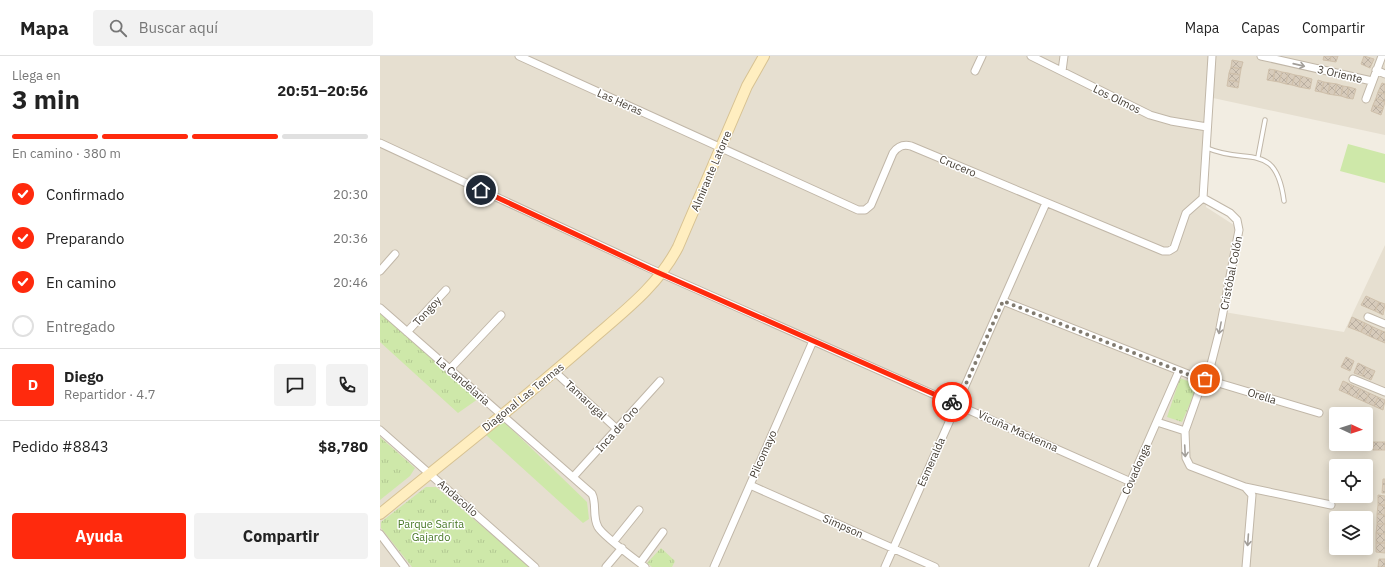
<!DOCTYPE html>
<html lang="es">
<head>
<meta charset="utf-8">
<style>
  body { margin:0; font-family:"IBM Plex Sans",sans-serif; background:#f2f2f2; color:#222; height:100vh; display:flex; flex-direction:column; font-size:15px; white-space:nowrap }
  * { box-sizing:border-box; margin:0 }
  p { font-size:13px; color:#767676 }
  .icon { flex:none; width:22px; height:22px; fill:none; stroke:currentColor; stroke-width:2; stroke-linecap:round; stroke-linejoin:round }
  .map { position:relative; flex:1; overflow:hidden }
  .details { display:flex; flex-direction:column; background:#fff; width:380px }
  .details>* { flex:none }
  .needle { width:26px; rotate:93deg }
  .buttons { position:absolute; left:949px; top:351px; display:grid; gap:8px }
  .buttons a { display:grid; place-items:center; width:44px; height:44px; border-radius:4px; background:#fff; box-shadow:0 2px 10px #0003; font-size:20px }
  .pin { position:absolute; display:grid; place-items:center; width:34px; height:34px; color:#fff; margin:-17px; border:2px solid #fff; border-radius:50%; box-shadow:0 1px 4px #0007 }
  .courier { position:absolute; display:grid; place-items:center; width:40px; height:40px; margin:-20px; border:3px solid #ff2a0d; border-radius:50%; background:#fff; color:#222; box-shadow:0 1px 5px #0007 }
  .summary em { font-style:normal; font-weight:800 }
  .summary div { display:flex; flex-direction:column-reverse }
  .summary { display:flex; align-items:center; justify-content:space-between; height:68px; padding:0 12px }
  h1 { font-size:26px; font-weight:800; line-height:30px }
  .bar { display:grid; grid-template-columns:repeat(4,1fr); gap:6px 4px; align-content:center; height:48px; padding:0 12px }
  .bar i { height:5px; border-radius:3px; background:#e0e0e0 }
  .bar .current { background:#ff2a0d }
  .bar p { grid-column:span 4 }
  .line { display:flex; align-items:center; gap:10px; padding:0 12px; border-top:1px solid #e0e0e0 }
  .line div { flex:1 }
  .round { display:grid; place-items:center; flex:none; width:42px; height:42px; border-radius:4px; background:#f2f2f2 }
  ol { padding:0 12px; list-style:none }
  li { display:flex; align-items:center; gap:12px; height:44px }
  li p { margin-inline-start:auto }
  li .icon { padding:4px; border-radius:50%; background:#ff2a0d; color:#fff; stroke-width:4 }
  li:last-child { color:#767676 }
  li i { width:22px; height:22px; border:2px solid #e0e0e0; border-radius:50% }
  .primary-button { display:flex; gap:8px; margin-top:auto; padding:8px 12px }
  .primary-button a { flex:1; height:46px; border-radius:4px; background:#ff2a0d; color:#fff; font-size:16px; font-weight:800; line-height:46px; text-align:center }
  .primary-button a+a { background:#f2f2f2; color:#222 }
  header { display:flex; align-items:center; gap:24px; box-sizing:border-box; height:56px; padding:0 20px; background:#fff; border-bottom:1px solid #e0e0e0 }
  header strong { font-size:19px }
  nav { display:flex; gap:22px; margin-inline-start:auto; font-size:14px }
  .search { width:280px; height:36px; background:#f2f2f2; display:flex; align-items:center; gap:10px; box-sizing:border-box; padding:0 14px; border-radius:4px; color:#767676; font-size:15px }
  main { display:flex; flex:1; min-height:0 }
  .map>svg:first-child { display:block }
</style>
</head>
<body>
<header>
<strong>Mapa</strong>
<div class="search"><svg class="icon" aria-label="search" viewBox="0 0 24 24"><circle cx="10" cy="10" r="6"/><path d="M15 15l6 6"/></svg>Buscar aquí</div>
<nav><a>Mapa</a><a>Capas</a><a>Compartir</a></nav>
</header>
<main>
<section class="details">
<div class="summary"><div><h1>3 min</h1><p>Llega en</p></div><em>20:51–20:56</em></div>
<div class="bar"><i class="current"></i><i class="current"></i><i class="current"></i><i></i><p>En camino · 380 m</p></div>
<ol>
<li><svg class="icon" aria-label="check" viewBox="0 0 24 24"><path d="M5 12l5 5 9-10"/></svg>Confirmado<p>20:30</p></li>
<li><svg class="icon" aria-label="check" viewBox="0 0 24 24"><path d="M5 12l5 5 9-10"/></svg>Preparando<p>20:36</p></li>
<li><svg class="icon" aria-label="check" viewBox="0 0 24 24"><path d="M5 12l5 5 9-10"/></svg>En camino<p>20:46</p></li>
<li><i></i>Entregado</li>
</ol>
<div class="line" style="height:72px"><b class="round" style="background:#ff2a0d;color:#fff">D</b><div><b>Diego</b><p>Repartidor · 4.7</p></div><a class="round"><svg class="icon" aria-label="chat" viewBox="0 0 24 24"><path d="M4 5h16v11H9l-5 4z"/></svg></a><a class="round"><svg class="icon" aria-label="phone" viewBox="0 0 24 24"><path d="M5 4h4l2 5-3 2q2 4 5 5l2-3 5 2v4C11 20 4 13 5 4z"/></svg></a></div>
<div class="line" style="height:52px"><div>Pedido #8843</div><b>$8,780</b></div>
<div class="primary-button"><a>Ayuda</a><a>Compartir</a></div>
</section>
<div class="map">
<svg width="1005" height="511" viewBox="0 0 1005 511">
  <defs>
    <pattern id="park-tufts" width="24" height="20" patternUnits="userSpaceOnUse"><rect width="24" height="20" fill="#cee8a9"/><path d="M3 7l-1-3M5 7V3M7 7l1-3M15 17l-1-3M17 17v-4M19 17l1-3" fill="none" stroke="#b2c892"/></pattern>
    <pattern id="building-cross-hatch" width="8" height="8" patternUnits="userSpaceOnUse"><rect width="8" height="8" fill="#d7cbbb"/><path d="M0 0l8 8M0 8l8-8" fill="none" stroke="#baafa1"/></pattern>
  </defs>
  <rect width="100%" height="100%" fill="#f2ede2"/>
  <path fill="#e6dfd0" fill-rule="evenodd" d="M0 0H1005V79L833 42 826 151 857 171 844 256 964 276 1005 189V511H0ZM956 358H986V388H956ZM956 410H986V440H956ZM956 462H986V492H956Z"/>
  <path fill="#cee8a9" d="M968 88 1005 98V127L960 115Z
    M123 365 207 446 209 463 203 467 106 379Z"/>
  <path fill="url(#park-tufts)" d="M0 256 98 343 78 357 0 286Z
    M800 322 818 329 802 366 787 361Z
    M0 381 35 412 30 420 0 444Z
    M46 431H56L150 511H32L1 472V466Z
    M281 492 295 505 292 511H272L267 507Z"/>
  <path fill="url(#building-cross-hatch)" stroke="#cfc0ab" d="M944 0H951L950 5 943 4Z
    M951 0H958L956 6 950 5Z
    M984 0 994 3 990 12 981 8Z
    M852 4 863 6 861 13 851 11Z
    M851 11 861 13 860 19 849 17Z
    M889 13 895 14 893 25 887 24Z
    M895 14 902 16 899 26 893 25Z
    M902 16 908 17 906 28 899 26Z
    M849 17 860 19 859 26 848 24Z
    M908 17 915 19 912 29 906 28Z
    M915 19 921 20 919 31 912 29Z
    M921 20 932 23 930 33 919 31Z
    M848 24 859 26 858 32 847 30Z
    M938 24 944 26 941 36 935 35Z
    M944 26 950 27 948 38 941 36Z
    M950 27 957 28 954 39 948 38Z
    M1002 27 1005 28V38L998 36Z
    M957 28 963 30 961 40 954 39Z
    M963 30 969 31 967 42 961 40Z
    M969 31 976 33 973 43 967 42Z
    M998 36 1005 38V46L996 42Z
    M996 42 1005 46 1003 53 993 49Z
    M993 49 1003 53 1001 59 991 55Z
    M986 240 999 246 995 255 981 249Z
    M999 246 1005 248 1003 259 995 255Z
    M972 261 985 267 981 276 968 271Z
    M985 267 993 271 989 280 981 276Z
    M993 271 1002 275 998 284 989 280Z
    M1002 275 1005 276V287L998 284Z
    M966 301 974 305 970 315 961 311Z
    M978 307 986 311 982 320 974 317Z
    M986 311 995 315 991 324 982 320Z
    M963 325 972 329 968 338 959 334Z
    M972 329 981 333 976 342 968 338Z
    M981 333 989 337 985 346 976 342Z
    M989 337 998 341 994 350 985 346Z
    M998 341 1005 344 1003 354 994 350Z
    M993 386H1005V394H993Z
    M1003 423H1005V437H1002Z
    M998 439 1005 440V449H998Z
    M998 449H1005V459L997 458Z
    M997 458 1005 459V468H997Z
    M997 468H1005V478L996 477Z
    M996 477 1005 478V487H996Z
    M996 487H1005V497L996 496Z
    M999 503H1005V511H998Z"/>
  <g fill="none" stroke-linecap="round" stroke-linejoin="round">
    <defs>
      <path id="service" d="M827 92C868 110 896 84 904 145
        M878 101 885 64"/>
      <path id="minor" d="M139 0 478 154H485L491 149 513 97C518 90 523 88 531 90L783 195H789L794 192 806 157 823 142
        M651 0 770 59 791 65 827 71
        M881 0 992 25
        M996 14 1005 18
        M595 15 602 0
        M682 15 684 0
        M986 43 1002 0
        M0 87 271 213 751 426
        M823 142 850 157 857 164 859 174 839 277 829 316 823 324 805 375 806 402 810 410 865 431 872 439 866 511
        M823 142 832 0
        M0 215 15 198
        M623 245 823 324
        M0 252 212 438C217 448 212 460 218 471 222 479 256 504 265 511
        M988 261 1005 268
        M27 276 66 234
        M69 314 121 259
        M175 316 237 373
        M825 323 939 357
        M973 323 1005 336
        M777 366 805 375
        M0 374 155 511
        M194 420 280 325
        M370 429 555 511
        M865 431 951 449
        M0 478 25 511
        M234 485 259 454
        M260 507 283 476
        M226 511 242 492
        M334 511 433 285
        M505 511 666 147
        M713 511 799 315"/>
      <path id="secondary" d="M0 458C71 400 143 344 211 284 243 256 278 230 298 191L367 30 384 0"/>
    </defs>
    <use href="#service" stroke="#c1b7a8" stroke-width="5.5"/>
    <use href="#minor" stroke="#c1b7a8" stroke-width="9"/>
    <use href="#secondary" stroke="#d7c292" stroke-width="12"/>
    <use href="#service" stroke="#fff" stroke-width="3.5"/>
    <use href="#minor" stroke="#fff" stroke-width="7"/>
    <use href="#secondary" stroke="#ffeec0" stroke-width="10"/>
  </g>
  <defs><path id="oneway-shaft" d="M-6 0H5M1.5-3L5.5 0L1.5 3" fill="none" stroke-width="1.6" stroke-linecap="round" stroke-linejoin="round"/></defs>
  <g stroke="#a29e99">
    <use href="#oneway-shaft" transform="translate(919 9) rotate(13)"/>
    <use href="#oneway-shaft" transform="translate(840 272) rotate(101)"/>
    <use href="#oneway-shaft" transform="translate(805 395) rotate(87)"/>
    <use href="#oneway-shaft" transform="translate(868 484) rotate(94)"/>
  </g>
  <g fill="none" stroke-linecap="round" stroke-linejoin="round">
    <path stroke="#817b70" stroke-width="4" stroke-dasharray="0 7.2" d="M572 346 577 348 623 245 822 324 825 323"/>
    <path stroke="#ff2a0d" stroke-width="5" d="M101 134 270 213 572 346"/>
  </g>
  <g text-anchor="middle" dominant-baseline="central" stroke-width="3" stroke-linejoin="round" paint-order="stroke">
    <g font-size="11" fill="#443d33" stroke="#fff">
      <text transform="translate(960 18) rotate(13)">3 Oriente</text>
      <text transform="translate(737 43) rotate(26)">Los Olmos</text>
      <text transform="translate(240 46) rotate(24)">Las Heras</text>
      <text transform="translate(578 110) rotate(23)">Crucero</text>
      <text transform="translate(331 115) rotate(-67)">Almirante Latorre</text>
      <text transform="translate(851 217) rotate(-79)">Cristóbal Colón</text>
      <text transform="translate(47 255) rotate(-47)">Tongoy</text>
      <text transform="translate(83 325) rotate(41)">La Candelaria</text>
      <text transform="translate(882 340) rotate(17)">Orella</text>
      <text transform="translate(143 341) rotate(-39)">Diagonal Las Termas</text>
      <text transform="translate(206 344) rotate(43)">Tamarugal</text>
      <text transform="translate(237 373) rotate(-48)">Inca de Oro</text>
      <text transform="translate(638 375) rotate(24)">Vicuña Mackenna</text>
      <text transform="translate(383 398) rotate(-66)">Pilcomayo</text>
      <text transform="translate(551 406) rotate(-66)">Esmeralda</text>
      <text transform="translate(756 413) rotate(-66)">Covadonga</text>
      <text transform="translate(78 442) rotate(41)">Andacollo</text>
      <text transform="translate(463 470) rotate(24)">Simpson</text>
    </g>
    <g font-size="11" fill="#467725" stroke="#fff">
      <text x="51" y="468">Parque Sarita<tspan x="51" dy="13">Gajardo</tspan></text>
    </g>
  </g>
</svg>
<div class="buttons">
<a><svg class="needle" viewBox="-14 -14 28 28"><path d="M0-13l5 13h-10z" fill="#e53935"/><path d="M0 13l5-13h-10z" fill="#767676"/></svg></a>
<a><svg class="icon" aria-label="locate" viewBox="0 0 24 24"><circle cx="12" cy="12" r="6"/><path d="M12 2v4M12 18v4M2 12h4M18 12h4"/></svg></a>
<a><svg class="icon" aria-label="layers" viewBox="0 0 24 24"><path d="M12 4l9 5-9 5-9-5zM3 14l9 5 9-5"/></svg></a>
</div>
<div class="pin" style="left:825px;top:323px;background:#ea580c"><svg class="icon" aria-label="bag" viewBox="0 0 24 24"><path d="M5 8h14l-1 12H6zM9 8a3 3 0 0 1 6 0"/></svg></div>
<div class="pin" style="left:101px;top:134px;background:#1f2937"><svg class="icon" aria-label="home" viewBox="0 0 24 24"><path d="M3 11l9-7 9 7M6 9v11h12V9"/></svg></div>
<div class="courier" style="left:572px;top:346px"><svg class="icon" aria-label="bike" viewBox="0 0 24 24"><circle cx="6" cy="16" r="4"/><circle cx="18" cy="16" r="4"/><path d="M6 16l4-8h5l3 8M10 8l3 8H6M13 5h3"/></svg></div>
</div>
</main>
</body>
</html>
